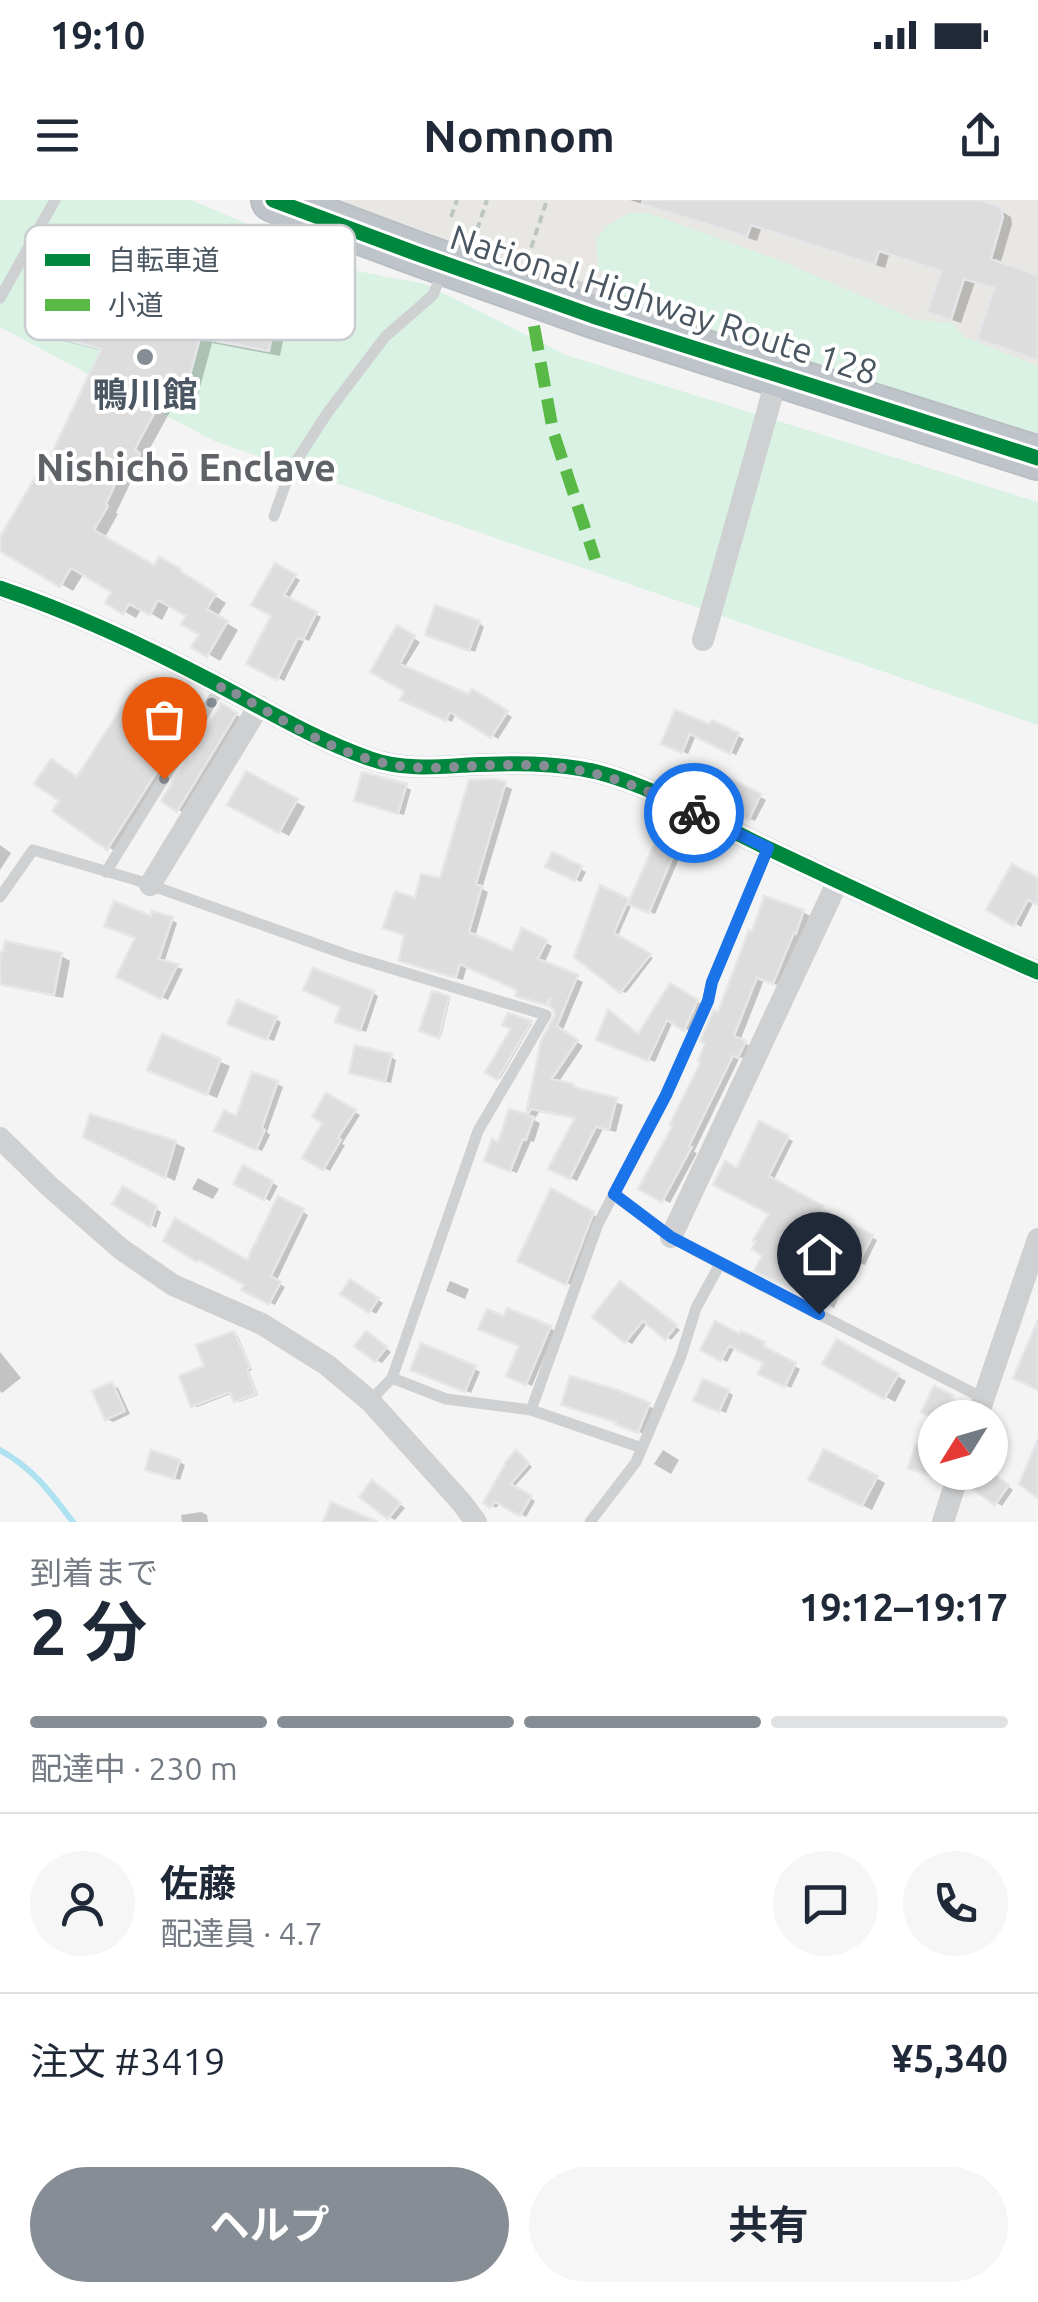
<!DOCTYPE html>
<html lang="ja">
<head>
<meta charset="utf-8">
<style>
  body { margin:0; font-family:Ubuntu,"Noto Sans JP",sans-serif; background:#f6f6f7; color:#1f2937; height:100vh; display:flex; flex-direction:column; font-size:38px; white-space:nowrap }
  * { box-sizing:border-box; margin:0 }
  p { font-size:32px; color:#747a83 }
  .icon { flex:none; width:55px; height:55px; fill:none; stroke:currentColor; stroke-width:2; stroke-linecap:round; stroke-linejoin:round }
  .map { position:relative; height:1322px; overflow:hidden }
  .details { display:flex; flex-direction:column; background:#fff; flex:1 }
  .details>* { flex:none }
  .needle { width:65px; rotate:233deg }
  .buttons { position:absolute; left:918px; top:1200px; display:grid; gap:20px }
  .buttons a { display:grid; place-items:center; width:90px; height:90px; border-radius:50%; background:#fff; box-shadow:0 2px 8px #0004; font-size:50px }
  .pin { position:absolute; display:grid; place-items:center; width:85px; height:85px; color:#fff; margin:-102px -42px; border-radius:50% 50% 50% 0; rotate:-45deg; box-shadow:0 0 10px #0007 }
  .pin .icon { rotate:45deg }
  .courier { position:absolute; display:grid; place-items:center; width:100px; height:100px; margin:-50px; border:8px solid #1a73e8; border-radius:50%; background:#fff; color:#222; box-shadow:0 2px 12px #0007 }
  .headline em { font-style:normal; font-weight:700 }
  .headline div { display:flex; flex-direction:column-reverse }
  .headline { display:flex; align-items:center; justify-content:space-between; height:170px; padding:0 30px }
  h1 { font-size:65px; font-weight:700; line-height:75px }
  .bar { display:grid; grid-template-columns:repeat(4,1fr); gap:15px 10px; align-content:center; height:120px; padding:0 30px }
  .bar i { height:12px; border-radius:8px; background:#e0e1e3 }
  .bar .selected { background:#868d94 }
  .bar p { grid-column:span 4 }
  .line { display:flex; align-items:center; gap:25px; padding:0 30px; border-top:2px solid #e0e1e3 }
  .line div { flex:1 }
  .round { display:grid; place-items:center; flex:none; width:105px; height:105px; border-radius:52px; background:#f6f6f7 }
  .button { display:flex; gap:20px; margin-top:auto; padding:20px 30px }
  .button a { flex:1; height:115px; border-radius:60px; background:#868d94; color:#fff; font-size:40px; font-weight:700; line-height:115px; text-align:center }
  .button a+a { background:#f6f6f7; color:#1f2937 }
  .status { display:flex; justify-content:space-between; align-items:center; height:70px; padding:0 50px; background:#fff; direction:ltr }
  .status svg { height:28px; fill:currentColor }
  header { display:flex; justify-content:space-between; align-items:center; height:130px; padding:0 30px; background:#fff; font-size:45px; font-weight:700 }
  .map>svg:first-child { display:block }
</style>
</head>
<body>
<div class="status"><b>19:10</b><svg viewBox="0 0 49 12"><path d="M0 12V9h3v3zM5 12V6h3v6zM10 12V3h3v9zM15 12V0h3v12zM26 1h20v11H26zM47 4h2v5h-2z"/></svg></div>
<header><svg class="icon" aria-label="menu" viewBox="0 0 24 24"><path d="M4 6h16M4 12h16M4 18h16"/></svg>Nomnom<svg class="icon" aria-label="share" viewBox="0 0 24 24"><path d="M12 15V3M7 8l5-5 5 5M5 13v7h14v-7"/></svg></header>
<div class="map">
<svg width="1038" height="1322" viewBox="0 0 1038 1322">
  <rect width="100%" height="100%" fill="#f4f4f4"/>
  <path fill="#e8e7e3" d="M334 0H1038V233L616 99Z"/>
  <path fill="#d9f2e3" d="M0 0H191L357 71 425 84 566 155 1038 302V525L214 241 0 127Z
    M630 13H648L784 62 916 120 952 123 964 137 1038 166V235L808 160 708 132 624 101 598 67 596 39 607 26Z"/>
  <path fill="#0003" d="M630 0H970L996 8 1011 17 1012 24 1000 65 1038 78V160L990 143 997 89 975 82 961 123 940 116 943 72 889 55 885 68 761 29 757 41Z
    M126 49 138 56 132 98 273 124 285 131 280 156 212 143 198 195 181 192 145 257 151 262 144 272 137 269 116 313 118 314 104 339 156 368 160 360 191 378 190 380 226 403 217 417 238 430 220 461 195 446 202 434 189 416 170 405 162 420 142 408 136 418 108 402 115 391 84 373 73 391 0 348V342L46 271 103 151 52 138 40 131Z
    M276 367 300 380 288 400 321 417 309 441 305 439 284 481 250 463 274 416Z
    M479 423 484 427 475 452 433 437Z
    M398 429 420 442 404 468 469 497 472 492 512 517 498 539 456 513 452 522 409 503 407 490 374 471Z
    M137 488 182 517 160 552 173 562 116 652 56 610Z
    M222 507 240 517 182 612 164 601 190 562Z
    M676 514 711 528 713 523 744 539 736 555 696 535 688 554 670 546Z
    M247 574 305 607 289 636 230 604Z
    M727 579 766 600 755 621 716 601Z
    M495 582 512 589 482 689 488 692 475 737 513 754 524 732 552 746 544 764 583 782 562 832 583 846 558 883 573 886 623 905 616 932 603 929 577 981 551 968 577 919 539 912 534 920 540 923 534 942 531 941 517 973 494 964 528 918 544 842 558 812 553 807 525 799 520 790 467 766 463 780 409 764 417 701 441 681Z
    M406 587 411 590 404 615 363 603Z
    M658 641 682 652 655 714 632 704 617 738 653 758 626 793 621 791 602 689 631 703Z
    M0 645 11 653 0 670Z
    M553 656 586 672 581 682 548 666Z
    M1038 681V703L1034 701 1021 727 990 709Z
    M803 712 810 716 780 786 764 780 740 841 752 847 746 860 740 857 694 952 697 953 670 1003 642 988 676 924 704 862 719 816Z
    M152 720H172L177 723 164 763 183 769 168 800 119 776Z
    M0 754 61 756 70 761 63 798 0 785Z
    M671 786 703 805 691 832 673 821 655 862 605 843 639 837Z
    M373 793 378 796 366 832 343 824Z
    M434 794 450 799 441 837 422 830Z
    M509 816 532 824 500 879 488 871 514 828Z
    M276 819 281 822 274 841 236 826Z
    M163 838 230 866 217 898 159 874Z
    M391 857 396 860 391 883 352 872Z
    M277 884 283 887 267 932 270 935 262 951 217 930 237 919Z
    M327 896 360 915 342 944 345 945 330 971 306 957 326 922Z
    M91 917 175 943 185 948 175 981 95 941Z
    M760 925 793 941 773 981 827 1011 825 1014 877 1040 865 1065 856 1061 834 1108 757 1070 766 1055 772 1013 738 971Z
    M244 968 278 986 270 1001 236 983Z
    M198 978 219 989 213 999 192 989Z
    M124 989 161 1012 156 1028 116 1003Z
    M553 992 597 1017 571 1085 520 1060Z
    M280 1000 308 1015 276 1082 285 1087 275 1105 245 1089 247 1084 205 1061 204 1063 167 1040 248 1064Z
    M450 1081 469 1089 465 1099 446 1091Z
    M351 1082 383 1103 376 1114 343 1093Z
    M625 1087 680 1130 671 1140 648 1122 632 1144 627 1141Z
    M550 1128 555 1131 532 1186 515 1178Z
    M234 1134 238 1136 252 1170 249 1171 258 1195 239 1202 236 1200 233 1193 197 1207 193 1205 207 1167Z
    M743 1134 769 1148 767 1151 800 1169 791 1188 761 1173 766 1162 735 1147 727 1162 704 1149 741 1137Z
    M372 1137 391 1152 382 1163 376 1160Z
    M838 1142 906 1181 895 1202 826 1163Z
    M0 1152 21 1178 2 1193 0 1191Z
    M475 1169 480 1172 471 1193 419 1172Z
    M112 1185 118 1188 130 1214 113 1222 107 1219Z
    M728 1192 733 1195 726 1213 702 1203Z
    M618 1193 655 1209 644 1234 624 1226Z
    M663 1250 679 1260 671 1274 654 1264Z
    M935 1254V1272H950L947 1281 916 1270Z
    M521 1256 532 1267 513 1288 535 1301 526 1317 501 1302 496 1308 486 1302Z
    M179 1262 185 1265 180 1280 154 1272Z
    M988 1272 1013 1290 1002 1306 974 1288Z
    M876 1278 885 1283 872 1310 821 1284Z
    M378 1287 405 1308 395 1320 389 1317Z
    M201 1312 207 1315 208 1322H182L181 1315Z"/>
  <g fill="none" stroke-linecap="round" stroke-linejoin="round">
    <path stroke="#aee2f0" stroke-width="6" d="M0 1250C34 1269 50 1292 73 1322"/>
  </g>
  <path fill="#ddddde" stroke="#e5e6e7" stroke-width="2.5" d="M643 0H979L997 5 1001 9 1003 17 991 59 1038 75V160L977 139 994 88 964 79 951 120 927 112 941 71 879 51 875 65 751 25 747 37 642 4Z
    M58 29 127 47 120 93 274 122 269 151 200 138 186 190 169 186 135 249 140 254 131 268 124 265 106 304 108 306 94 330 154 365 159 357 181 369 180 371 216 394 207 409 228 421 207 457 191 447 199 435 181 424 186 416 158 400 150 415 129 404 123 414 105 403 111 392 71 368 60 387 0 351V337L42 266 45 268 101 149 37 132Z
    M275 363 296 375 284 395 317 412 303 440 298 438 277 480 246 464 271 416 251 405Z
    M435 405 480 421 469 451 425 435Z
    M397 425 415 436 400 464 468 494 472 489 508 511 491 538 450 512 446 521 400 500 404 491 370 472Z
    M136 485 176 511 154 546 167 556 107 650 52 611 59 601 34 584 51 559 77 577Z
    M221 503 237 513 177 612 161 601 188 558 190 559Z
    M675 510 709 524 712 520 739 533 730 554 690 534 682 553 661 544Z
    M246 571 298 599 279 633 227 605Z
    M362 572 407 584 398 614 354 601Z
    M726 576 761 594 749 620 713 602Z
    M495 579 506 582 476 684 482 686 469 732 512 751 522 728 547 740 538 759 578 775 557 826 578 840 552 879 574 884 573 887 617 898 609 930 596 927 570 979 548 969 575 918 531 909 528 915 534 917 526 940 523 939 510 972 484 961 492 939 498 942 509 909 526 914 541 841 555 815 554 810 549 806 550 798 546 805 515 796 517 790 460 764 456 778 399 761 404 735 383 728 395 691 415 698 421 674 440 678 469 580Z
    M657 638 677 647 649 713 628 704Z
    M552 652 582 666 575 681 545 667Z
    M1012 664 1038 678V705L1028 700 1014 726 986 710Z
    M600 685 629 699 614 733 651 754 620 793 574 757Z
    M764 696 804 710 796 734 794 733 773 784 757 778 734 836 746 841 738 858 733 856 689 946 692 947 662 1002 638 989 673 925 670 924 701 862 698 861 705 844 700 841 714 810 718 812 749 730 752 732Z
    M114 701 151 716 152 711 173 717 159 759 178 764 161 799 116 777 135 738 104 726Z
    M5 741 62 753 54 795 0 784V752H3Z
    M313 768 374 791 360 831 335 822 340 807 303 790Z
    M670 783 698 800 684 831 667 820 648 861 596 840 608 809 638 834Z
    M432 791 449 796 439 838 419 831Z
    M237 800 277 817 267 840 227 824Z
    M508 813 532 821 497 880 485 872 511 829 502 825Z
    M162 834 221 859 207 895 147 870Z
    M355 845 392 854 385 882 349 873Z
    M252 872 278 881 262 928 265 930 256 950 214 931 224 910 236 916Z
    M326 893 356 910 338 938 341 940 323 970 302 958 322 923 312 917Z
    M90 914 176 941 165 978 83 937Z
    M759 921 789 936 769 976 823 1006 821 1009 873 1035 858 1064 850 1060 828 1107 754 1071 762 1056 752 1049 756 1041 753 1040 769 1014 713 985 725 961 737 968Z
    M243 965 273 981 264 1000 233 984Z
    M123 986 157 1006 150 1027 112 1004Z
    M551 988 594 1012 566 1085 517 1061Z
    M278 996 304 1009 271 1076 281 1082 269 1104 241 1090 244 1085 199 1060 197 1062 163 1041 175 1018 247 1060Z
    M350 1079 379 1098 369 1113 340 1094Z
    M620 1081 677 1125 665 1140 643 1121 625 1143 592 1117Z
    M507 1108 551 1126 526 1185 506 1176 519 1146 478 1129 487 1109 504 1116Z
    M1038 1120V1190L1013 1178Z
    M715 1121 740 1134 741 1131 765 1142 763 1146 796 1163 785 1187 758 1174 763 1163 729 1146 721 1161 700 1150Z
    M234 1131 250 1168 247 1170 256 1194 234 1202 230 1192 191 1207 179 1176 204 1166 196 1145Z
    M366 1131 387 1147 375 1162 354 1146Z
    M837 1139 899 1174 884 1199 822 1164Z
    M421 1143 476 1166 465 1192 410 1170Z
    M570 1176 618 1190 650 1203 638 1233 615 1224 616 1222 561 1205Z
    M703 1179 729 1190 719 1212 693 1201Z
    M112 1182 125 1211 105 1220 92 1191Z
    M934 1186 953 1195 951 1199 966 1205 962 1218H932L921 1212Z
    M1038 1239V1298L1019 1284Z
    M916 1244 935 1251V1277L908 1268Z
    M824 1249 878 1276 862 1306 808 1280Z
    M151 1250 180 1260 174 1279 145 1270Z
    M516 1250 529 1263 511 1284 532 1296 520 1316 495 1302 490 1308 483 1303 505 1265 504 1264Z
    M974 1272H991L1009 1285 995 1305 970 1287Z
    M372 1280 401 1303 388 1319 359 1297Z
    M331 1302 378 1322H323Z"/>
  <g fill="none" stroke-linecap="round" stroke-linejoin="round">
    <defs>
      <path id="highway" d="M273 0 415 53 593 116 1038 258"/>
    </defs>
    <use href="#highway" stroke="#b9bec3" stroke-width="46"/>
    <path stroke="#bcc7c4" stroke-width="4" stroke-dasharray="8 5" stroke-linecap="butt" d="M451 17 457 0
      M473 42 487 0
      M527 60 547 0"/>
    <path stroke="#ced0d2" stroke-width="11" d="M539 79C558 76 630 103 649 113
      M0 98 55 0
      M274 316 291 269 328 212 385 137 433 95 442 73
      M106 672 221 486
      M0 697 33 650 136 680 350 756 546 815 478 931 392 1178 370 1201
      M720 1064 983 1198
      M392 1178 446 1199 531 1210 642 1248
      M531 1210 598 1024 666 895 708 801 712 782 768 648
      M590 1322 636 1262 681 1156 696 1108 720 1064 671 1037 614 995"/>
    <path stroke="#ced0d2" stroke-width="22" d="M0 388C74 413 145 446 215 483 266 510 316 540 371 559 402 570 436 567 468 565 510 563 555 562 597 572 655 587 709 620 763 646 854 689 945 732 1038 772
      M703 440 778 174
      M150 685 259 506
      M0 938 49 986 121 1049 173 1085 262 1124 327 1165 370 1201 462 1303 476 1322
      M671 1037 838 681
      M977 1218 1038 1039
      M943 1322 959 1272"/>
    <use href="#highway" stroke="#bec4c9" stroke-width="42"/>
    <path stroke="#58b947" stroke-width="12" stroke-dasharray="25 12" stroke-linecap="butt" d="M534 126 553 231 595 359"/>
    <defs>
      <path id="cycleway" d="M273 0 415 53 593 116 1038 258
        M0 388C74 413 145 446 215 483 266 510 316 540 371 559 402 570 436 567 468 565 510 563 555 562 597 572 655 587 709 620 763 646 854 689 945 732 1038 772"/>
    </defs>
    <use href="#cycleway" stroke="#fff" stroke-width="21"/>
    <use href="#cycleway" stroke="#00873e" stroke-width="15"/>
  </g>
  <g fill="none" stroke-linecap="round" stroke-linejoin="round">
    <path stroke="#868d94" stroke-width="10" stroke-dasharray="0 18" d="M164 579 222 486C272 513 331 553 388 564 425 572 466 565 503 565 579 563 627 579 694 613"/>
    <path stroke="#1a73e8" stroke-width="12" d="M694 613 768 648 712 782 708 801 666 895 614 994 671 1037 819 1114"/>
  </g>
  <circle fill="#868d94" stroke="#fff" stroke-width="4" cx="145" cy="157" r="10"/>
  <g text-anchor="middle" dominant-baseline="central" stroke-width="8" stroke-linejoin="round" paint-order="stroke">
    <g font-size="35" fill="#4a5661" stroke="#fff">
      <text transform="translate(664 104) rotate(18)">National Highway Route 128</text>
    </g>
    <g font-size="35" font-weight="bold" fill="#4a5661" stroke="#fff">
      <text x="145" y="194">鴨川館</text>
    </g>
    <g font-size="38" font-weight="bold" fill="#5f6368" stroke="#fff">
      <text x="186" y="267">Nishichō Enclave</text>
    </g>
  </g>
  <rect x="25" y="25" width="330" height="115" rx="15" fill="#fff" stroke="#c9ccd0" stroke-width="2.5"/>
  <rect x="45" y="54" width="45" height="12" fill="#00873e"/>
  <rect x="45" y="99" width="45" height="12" fill="#58b947"/>
  <g font-size="28" fill="#4a5661">
    <text x="108" y="70">自転車道</text>
    <text x="108" y="115">小道</text>
  </g>
</svg>
<div class="buttons">
<a><svg class="needle" viewBox="-14 -14 28 28"><path d="M0-13l5 13h-10z" fill="#e53935"/><path d="M0 13l5-13h-10z" fill="#747a83"/></svg></a>
</div>
<div class="pin" style="left:164px;top:579px;background:#ea580c"><svg class="icon" aria-label="bag" viewBox="0 0 24 24"><path d="M5 8h14l-1 12H6zM9 8a3 3 0 0 1 6 0"/></svg></div>
<div class="pin" style="left:819px;top:1114px;background:#1f2937"><svg class="icon" aria-label="home" viewBox="0 0 24 24"><path d="M3 11l9-7 9 7M6 9v11h12V9"/></svg></div>
<div class="courier" style="left:694px;top:613px"><svg class="icon" aria-label="bike" viewBox="0 0 24 24"><circle cx="6" cy="16" r="4"/><circle cx="18" cy="16" r="4"/><path d="M6 16l4-8h5l3 8M10 8l3 8H6M13 5h3"/></svg></div>
</div>
<section class="details">
<div class="headline"><div><h1>2 分</h1><p>到着まで</p></div><em>19:12–19:17</em></div>
<div class="bar"><i class="selected"></i><i class="selected"></i><i class="selected"></i><i></i><p>配達中 · 230 m</p></div>
<div class="line" style="height:180px"><a class="round"><svg class="icon" aria-label="person" viewBox="0 0 24 24"><circle cx="12" cy="8" r="4"/><path d="M4 21q1-7 8-7t8 7"/></svg></a><div><b>佐藤</b><p>配達員 · 4.7</p></div><a class="round"><svg class="icon" aria-label="chat" viewBox="0 0 24 24"><path d="M4 5h16v11H9l-5 4z"/></svg></a><a class="round"><svg class="icon" aria-label="phone" viewBox="0 0 24 24"><path d="M5 4h4l2 5-3 2q2 4 5 5l2-3 5 2v4C11 20 4 13 5 4z"/></svg></a></div>
<div class="line" style="height:130px"><div>注文 #3419</div><b>¥5,340</b></div>
<div class="button"><a>ヘルプ</a><a>共有</a></div>
</section>
</body>
</html>
